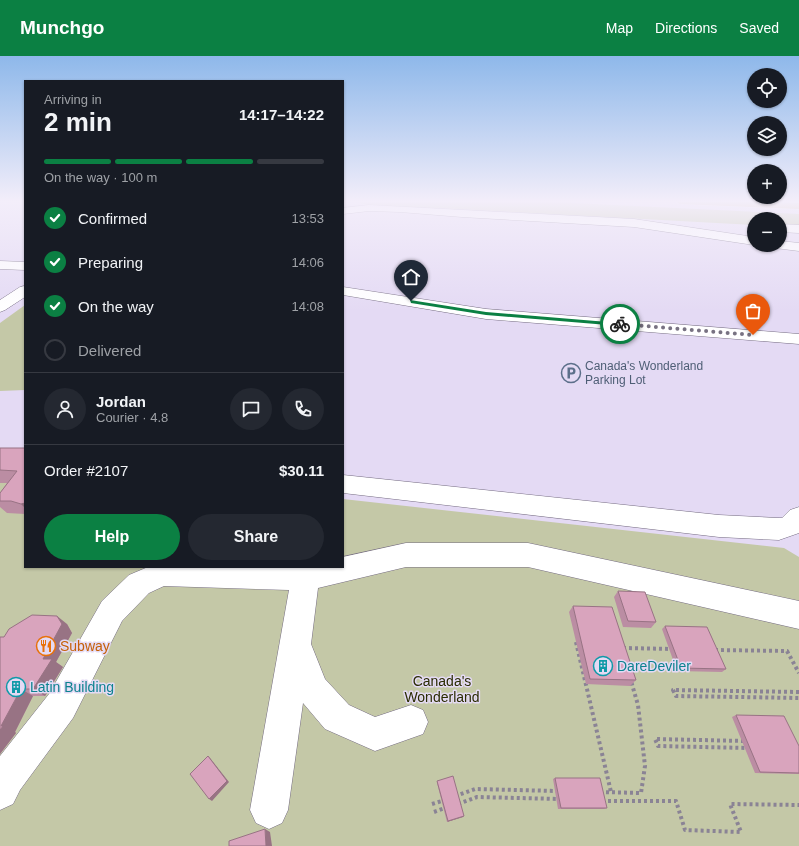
<!DOCTYPE html>
<html lang="en">
<head>
<meta charset="utf-8">
<style>
  body { margin:0; font-family:Arial,sans-serif; background:#242831; color:#f1f3f6; height:100vh; display:flex; flex-direction:column; font-size:15px; white-space:nowrap }
  * { box-sizing:border-box; margin:0 }
  p { font-size:13px; color:#9ea1a6 }
  .icon { flex:none; width:22px; height:22px; fill:none; stroke:currentColor; stroke-width:2; stroke-linecap:round; stroke-linejoin:round }
  .map { position:relative; flex:1; overflow:hidden }
  .side { position:absolute; left:24px; top:24px; width:320px; height:488px; display:flex; flex-direction:column; background:#171b24; border-radius:0px; box-shadow:0 1px 3px #0004 }
  .side>* { flex:none }
  .tools { position:absolute; left:747px; top:12px; display:grid; gap:8px }
  .tools a { display:grid; place-items:center; width:40px; height:40px; border-radius:50%; background:#171b24; box-shadow:0 1px 3px #0004; font-size:20px }
  .pin { position:absolute; display:grid; place-items:center; width:34px; height:34px; color:#fff; margin:-41px -17px; border-radius:50% 50% 50% 0; rotate:-45deg; box-shadow:0 0 4px #0007 }
  .pin .icon { rotate:45deg }
  .courier { position:absolute; display:grid; place-items:center; width:40px; height:40px; margin:-20px; border:3px solid #0b8043; border-radius:50%; background:#fff; color:#222; box-shadow:0 1px 5px #0007 }
  .headline em { font-style:normal; font-weight:700 }
  .headline div { display:flex; flex-direction:column-reverse }
  .headline { display:flex; align-items:center; justify-content:space-between; height:68px; padding:0 20px }
  h1 { font-size:26px; font-weight:700; line-height:30px }
  .bar { display:grid; grid-template-columns:repeat(4,1fr); gap:6px 4px; align-content:center; height:48px; padding:0 20px }
  .bar i { height:5px; border-radius:3px; background:#363941 }
  .bar .current { background:#0b8043 }
  .bar p { grid-column:span 4 }
  .line { display:flex; align-items:center; gap:10px; padding:0 20px; border-top:1px solid #363941 }
  .line div { flex:1 }
  .round { display:grid; place-items:center; flex:none; width:42px; height:42px; border-radius:21px; background:#242831 }
  ol { padding:0 20px; list-style:none }
  li { display:flex; align-items:center; gap:12px; height:44px }
  li p { margin-inline-start:auto }
  li .icon { padding:4px; border-radius:50%; background:#0b8043; color:#fff; stroke-width:4 }
  li:last-child { color:#9ea1a6 }
  li i { width:22px; height:22px; border:2px solid #363941; border-radius:50% }
  .action { display:flex; gap:8px; margin-top:auto; padding:8px 20px }
  .action a { flex:1; height:46px; border-radius:24px; background:#0b8043; color:#fff; font-size:16px; font-weight:700; line-height:46px; text-align:center }
  .action a+a { background:#242831; color:#f1f3f6 }
  header { display:flex; align-items:center; gap:24px; box-sizing:border-box; height:56px; padding:0 20px; background:#0b8043; color:#fff }
  header strong { font-size:19px }
  nav { display:flex; gap:22px; margin-inline-start:auto; font-size:14px }
  .map>svg:first-child { display:block }
</style>
</head>
<body>
<header>
<strong>Munchgo</strong>
<nav><a>Map</a><a>Directions</a><a>Saved</a></nav>
</header>
<div class="map">
<svg width="799" height="790" viewBox="0 0 799 790">
  <rect width="100%" height="100%" fill="#e4daf4"/>
  <path fill="#c4c8a7" d="M361 145H532L799 158V172L780 171V163H754V169L439 152 376 151 360 147Z
    M25 249V334L0 335V267Z
    M0 404 25 405V511H343V443L784 492 799 501V790H0Z"/>
  <g fill="none" stroke-linecap="round" stroke-linejoin="round">
    <defs>
      <path id="minor" d="M369 149 634 163 754 181V189L634 171 462 161 400 156 369 155 343 158V152Z
        M780 168 799 169V177L780 176Z
        M780 185 799 187V195L775 192 774 189H780Z
        M0 205 25 206V214L0 213Z
        M25 230V241L5 254 0 256V244L20 231Z
        M343 231 486 253 799 278V288L486 263 343 239Z
        M343 419 719 459 779 462H782L790 454 799 451V477L779 484 719 481 343 437Z
        M406 487H528L799 545V573L528 511H406L318 532 311 588 325 623 349 649 375 661 411 649 423 654 428 666 423 678 375 695 325 673 303 647 288 754 282 767 269 773 256 767 250 754 289 534 164 530 149 537 122 565 73 662 20 734 13 748 0 754V700L49 638 102 545 129 519 148 511H343V501Z"/>
      <path id="major" d="M675 145H748L799 147V153L680 148Z"/>
    </defs>
    <use href="#minor" stroke="#756c82" stroke-width="1"/>
    <use href="#major" stroke="#fff" stroke-width="1"/>
    <path stroke="#8a8395" stroke-width="4" stroke-dasharray="3 3" stroke-linecap="butt" d="M576 586 611 736
      M623 592 672 593
      M715 594 787 595 799 617
      M799 636 673 634 676 640 799 642
      M744 685 655 683 658 690 747 692
      M600 736 641 737 645 710 638 649 631 625
      M455 740 475 733 557 735
      M602 745H676L685 774 741 776 730 748 799 749
      M432 748 445 744
      M458 748 477 741 560 743
      M434 756 445 752"/>
    <use href="#minor" fill="#fff" fill-rule="evenodd"/>
    <use href="#major" fill="#d0b380" fill-rule="evenodd"/>
  </g>
  <path fill="#bb8da3" d="M0 392H25V458L7 457 0 451V437L7 427H0Z
    M618 535 656 566 651 572 623 571 614 541Z
    M573 550 636 624 630 630 586 628 569 556Z
    M67 568 72 577 56 606 63 611 45 640H33L15 676 16 677 0 698V581H4Z
    M665 570 726 613 722 616 677 615 662 573Z
    M736 659 799 690V718L755 717 732 661Z
    M555 722 607 752 604 753H558L553 723Z
    M437 725 464 760 463 761 447 766 437 727Z"/>
  <path fill="#987384" d="M25 447V452L21 448Z
    M57 560 67 568 72 577 56 606 63 611 45 640 33 633Z
    M21 633 33 640 15 676 16 677 0 698V674L1 670Z
    M208 700 210 702 229 726 212 745 209 743Z
    M464 760 463 761 447 766 448 765Z
    M265 773 270 776 272 790H266Z"/>
  <path fill="#d9a4bd" stroke="#987384" d="M0 392H25V447L21 448 11 445H0V437L17 415 0 414Z
    M618 535 645 536 656 566 628 565Z
    M573 550 612 551 636 624 590 623Z
    M32 559 57 560 62 568 43 603H52L33 633H21L1 670H3L0 674V581H4L9 573Z
    M665 570 707 571 726 613 681 612Z
    M736 659 784 660 799 690V717L760 716Z
    M208 700 227 725 209 743 190 718Z
    M453 720 464 760 448 765 437 725Z
    M555 722H600L607 752H561Z
    M265 773 266 790H229V785Z"/>
  <linearGradient id="sky" x2="0" y2="1"><stop stop-color="#8eb8ea"/><stop offset="0.57" stop-color="#f3eefa"/><stop offset="1" stop-color="#f3eefa" stop-opacity="0"/></linearGradient>
  <rect width="799" height="255" fill="url(#sky)"/>
  <path fill="#0b8043" d="M410 244 486 256 620 267 623 268 620 270 486 259 411 247Z"/>
  <g fill="none" stroke-linecap="round" stroke-linejoin="round">
    <path stroke="#787282" stroke-width="4" stroke-dasharray="0 7.2" d="M620 268 753 279"/>
  </g>
  <defs>
    <symbol id="parking-ring" viewBox="-11 -11 22 22"><circle r="9.5" fill="#e4daf4" stroke="#5c6f8a" stroke-width="1.5"/><path d="M-3.5-5.5H1a3.5 3.5 0 0 1 0 7H-1V5.5H-3.5ZM-1-3.4V-.6H.8a1.4 1.4 0 0 0 0-2.8Z" fill="#5c6f8a"/></symbol>
    <symbol id="restaurant-ring" viewBox="-11 -11 22 22"><circle r="9.5" fill="#e4daf4" stroke="#e8710a" stroke-width="1.5"/><path d="M-5-6h1v4h1v-4h1v4h1v-4h1v5L-1.5 .5V6h-2V.5L-5-1ZM5-6V6H3V1.5H1.5Q1.5-4 5-6Z" fill="#e8710a"/></symbol>
    <symbol id="building-ring" viewBox="-11 -11 22 22"><circle r="9.5" fill="#e4daf4" stroke="#0f9aa8" stroke-width="1.5"/><path d="M-4-6H4V6H1V3H-1V6H-4ZM-2.5-4.3h1.7v1.8h-1.7ZM.8-4.3h1.7v1.8H.8ZM-2.5-1h1.7V.8h-1.7ZM.8-1h1.7V.8H.8Z" fill="#0f9aa8"/></symbol>
  </defs>
  <g fill-rule="evenodd">
    <use href="#parking-ring" x="560" y="306" width="22" height="22"/>
    <use href="#restaurant-ring" x="35" y="579" width="22" height="22"/>
    <use href="#building-ring" x="592" y="599" width="22" height="22"/>
    <use href="#building-ring" x="5" y="620" width="22" height="22"/>
  </g>
  <g text-anchor="middle" dominant-baseline="central" stroke-width="3" stroke-linejoin="round" paint-order="stroke">
    <g font-size="12" fill="#4e5e75" stroke="#e4daf4" text-anchor="start">
      <text x="585" y="310">Canada's Wonderland<tspan x="585" dy="14">Parking Lot</tspan></text>
    </g>
    <g font-size="14" fill="#c56008" stroke="#e4daf4" text-anchor="start">
      <text x="60" y="590">Subway</text>
    </g>
    <g font-size="14" fill="#0d838f" stroke="#e4daf4" text-anchor="start">
      <text x="617" y="610">DareDeviler</text>
      <text x="30" y="631">Latin Building</text>
    </g>
    <g font-size="14" fill="#2a2c02" stroke="#e4daf4">
      <text x="442" y="625">Canada's<tspan x="442" dy="16">Wonderland</tspan></text>
    </g>
  </g>
</svg>
<div class="tools">
<a><svg class="icon" aria-label="locate" viewBox="0 0 24 24"><circle cx="12" cy="12" r="6"/><path d="M12 2v4M12 18v4M2 12h4M18 12h4"/></svg></a>
<a><svg class="icon" aria-label="layers" viewBox="0 0 24 24"><path d="M12 4l9 5-9 5-9-5zM3 14l9 5 9-5"/></svg></a>
<a>+</a>
<a>−</a>
</div>
<div class="pin" style="left:753px;top:279px;background:#ea580c"><svg class="icon" aria-label="bag" viewBox="0 0 24 24"><path d="M5 8h14l-1 12H6zM9 8a3 3 0 0 1 6 0"/></svg></div>
<div class="pin" style="left:411px;top:245px;background:#1f2937"><svg class="icon" aria-label="home" viewBox="0 0 24 24"><path d="M3 11l9-7 9 7M6 9v11h12V9"/></svg></div>
<div class="courier" style="left:620px;top:268px"><svg class="icon" aria-label="bike" viewBox="0 0 24 24"><circle cx="6" cy="16" r="4"/><circle cx="18" cy="16" r="4"/><path d="M6 16l4-8h5l3 8M10 8l3 8H6M13 5h3"/></svg></div>
<section class="side">
<div class="headline"><div><h1>2 min</h1><p>Arriving in</p></div><em>14:17–14:22</em></div>
<div class="bar"><i class="current"></i><i class="current"></i><i class="current"></i><i></i><p>On the way · 100 m</p></div>
<ol>
<li><svg class="icon" aria-label="check" viewBox="0 0 24 24"><path d="M5 12l5 5 9-10"/></svg>Confirmed<p>13:53</p></li>
<li><svg class="icon" aria-label="check" viewBox="0 0 24 24"><path d="M5 12l5 5 9-10"/></svg>Preparing<p>14:06</p></li>
<li><svg class="icon" aria-label="check" viewBox="0 0 24 24"><path d="M5 12l5 5 9-10"/></svg>On the way<p>14:08</p></li>
<li><i></i>Delivered</li>
</ol>
<div class="line" style="height:72px"><a class="round"><svg class="icon" aria-label="person" viewBox="0 0 24 24"><circle cx="12" cy="8" r="4"/><path d="M4 21q1-7 8-7t8 7"/></svg></a><div><b>Jordan</b><p>Courier · 4.8</p></div><a class="round"><svg class="icon" aria-label="chat" viewBox="0 0 24 24"><path d="M4 5h16v11H9l-5 4z"/></svg></a><a class="round"><svg class="icon" aria-label="phone" viewBox="0 0 24 24"><path d="M5 4h4l2 5-3 2q2 4 5 5l2-3 5 2v4C11 20 4 13 5 4z"/></svg></a></div>
<div class="line" style="height:52px"><div>Order #2107</div><b>$30.11</b></div>
<div class="action"><a>Help</a><a>Share</a></div>
</section>
</div>
</body>
</html>
